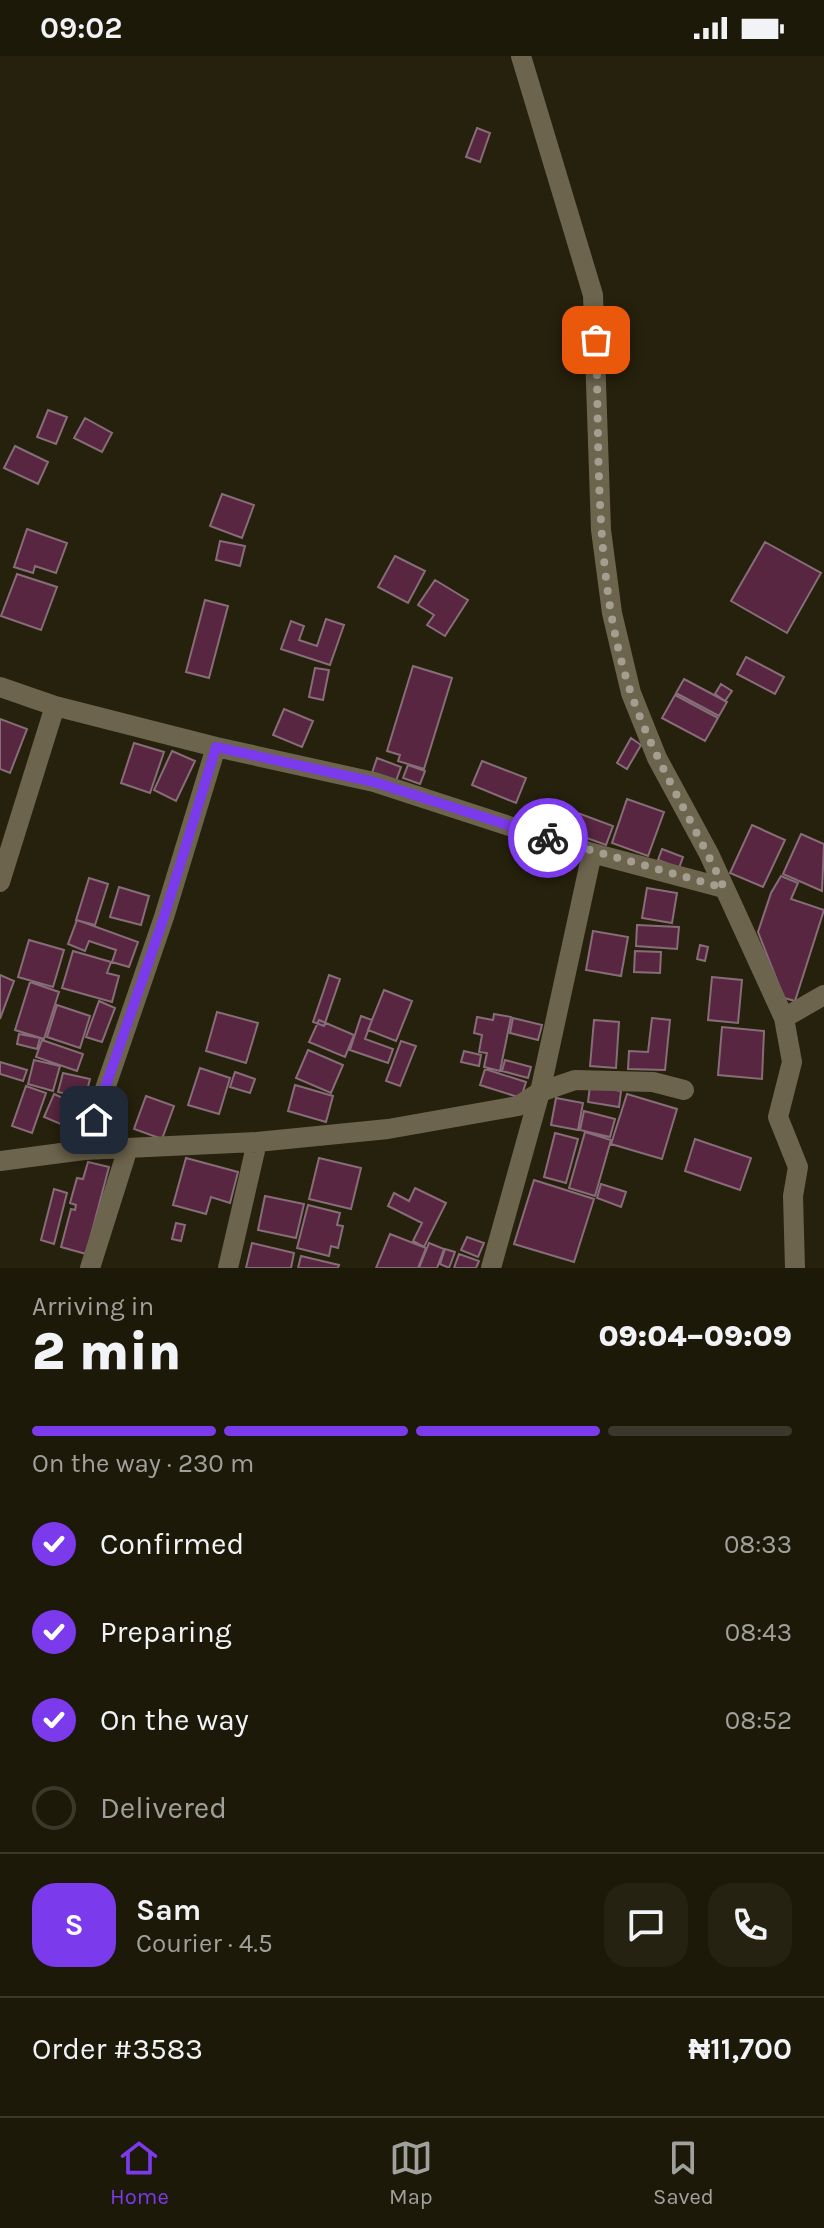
<!DOCTYPE html>
<html lang="en">
<head>
<meta charset="utf-8">
<style>
  body { margin:0; font-family:Karla,sans-serif; background:#252212; color:#f1f3f6; height:100vh; display:flex; flex-direction:column; font-size:30px; white-space:nowrap }
  * { box-sizing:border-box; margin:0 }
  p { font-size:26px; color:#a0a09c }
  .icon { flex:none; width:44px; height:44px; fill:none; stroke:currentColor; stroke-width:2; stroke-linecap:round; stroke-linejoin:round }
  .map { position:relative; height:1212px; overflow:hidden }
  .sheet { display:flex; flex-direction:column; background:#1c1909; flex:1 }
  .sheet>* { flex:none }
  .pin { position:absolute; display:grid; place-items:center; width:68px; height:68px; color:#fff; margin:-34px; border-radius:16px; box-shadow:0 4px 12px #0006 }
  .courier { position:absolute; display:grid; place-items:center; width:80px; height:80px; margin:-40px; border:6px solid #7c3aed; border-radius:50%; background:#fff; color:#222; box-shadow:0 2px 10px #0007 }
  .overview em { font-style:normal; font-weight:800 }
  .overview div { display:flex; flex-direction:column-reverse }
  .overview { display:flex; align-items:center; justify-content:space-between; height:136px; padding:0 32px }
  h1 { font-size:52px; font-weight:800; line-height:60px }
  .bar { display:grid; grid-template-columns:repeat(4,1fr); gap:12px 8px; align-content:center; height:96px; padding:0 32px }
  .bar i { height:10px; border-radius:6px; background:#3a382a }
  .bar .current { background:#7c3aed }
  .bar p { grid-column:span 4 }
  .line { display:flex; align-items:center; gap:20px; padding:0 32px; border-top:2px solid #3a382a }
  .line div { flex:1 }
  .round { display:grid; place-items:center; flex:none; width:84px; height:84px; border-radius:24px; background:#252212 }
  ol { padding:0 32px; list-style:none }
  li { display:flex; align-items:center; gap:24px; height:88px }
  li p { margin-inline-start:auto }
  li .icon { padding:8px; border-radius:50%; background:#7c3aed; color:#fff; stroke-width:4 }
  li:last-child { color:#a0a09c }
  li i { width:44px; height:44px; border:4px solid #3a382a; border-radius:50% }
  .status { display:flex; justify-content:space-between; align-items:center; height:56px; padding:0 40px; background:#1c1909; direction:ltr }
  .status svg { height:22px; fill:currentColor }
  .tab-bar { display:flex; justify-content:space-around; align-items:center; height:112px; border-top:2px solid #3a382a; background:#1c1909; font-size:22px; color:#a0a09c }
  .tab-bar a { display:grid; justify-items:center; gap:4px }
  .tab-bar .current { color:#7c3aed }
  .map>svg:first-child { display:block }
</style>
</head>
<body>
<div class="status"><b>09:02</b><svg viewBox="0 0 49 12"><path d="M0 12V9h3v3zM5 12V6h3v6zM10 12V3h3v9zM15 12V0h3v12zM26 1h20v11H26zM47 4h2v5h-2z"/></svg></div>
<div class="map">
<svg width="824" height="1212" viewBox="0 0 824 1212">
  <rect width="100%" height="100%" fill="#26210c"/>
  <path fill="#582640" stroke="#866d78" stroke-width="2" d="M477 72 490 77 480 106 466 101Z
    M48 354 67 361 56 388 37 381Z
    M85 362 112 377 102 396 74 382Z
    M15 390 48 406 38 428 4 412Z
    M222 438 254 449 242 482 210 470Z
    M27 473 67 487 56 517 35 510 33 517 14 511Z
    M220 485 245 490 240 510 216 504Z
    M765 486 821 517 787 577 731 545Z
    M395 500 425 515 408 547 378 531Z
    M17 518 57 531 41 574 1 560Z
    M435 524 468 544 445 580 427 569 434 559 418 549Z
    M205 544 228 550 209 622 186 616Z
    M326 563 344 569 330 609 281 593 291 565 304 570 299 584 317 590Z
    M746 601 784 621 775 638 737 618Z
    M413 610 452 622 424 713 398 705 400 699 387 695Z
    M315 612 329 614 323 644 309 641Z
    M684 623 727 646 719 660 676 637Z
    M721 628 732 635 725 645 715 638Z
    M675 639 718 662 705 685 662 662Z
    M284 653 313 665 302 691 273 679Z
    M0 663 27 673 10 717 0 713Z
    M631 682 641 689 627 713 617 707Z
    M134 687 164 696 150 737 121 727Z
    M172 695 195 705 176 745 154 734Z
    M377 702 401 711 396 725 372 717Z
    M482 705 526 722 516 747 472 729Z
    M408 709 425 715 420 728 403 722Z
    M627 743 664 756 648 800 612 787Z
    M567 753 613 770 606 789 559 772Z
    M752 769 785 784 763 831 730 817Z
    M801 778 824 788 822 835 783 818Z
    M662 793 683 801 679 812 658 804Z
    M781 820 798 827 791 843 824 854 795 945 784 942 758 876 771 837Z
    M89 822 108 828 95 869 76 864Z
    M119 831 149 840 141 869 110 861Z
    M647 832 677 837 672 867 642 862Z
    M77 864 138 886 129 911 112 906 116 894 89 885 85 895 68 888Z
    M637 869 679 871 677 893 636 890Z
    M593 875 628 881 621 920 586 914Z
    M29 884 64 894 53 931 18 921Z
    M700 889 708 891 705 905 697 903Z
    M73 895 111 906 107 917 119 920 112 946 62 932Z
    M635 895 661 896 660 917 634 916Z
    M0 919 14 925 0 963Z
    M329 919 340 923 324 970 313 966Z
    M712 921 742 924 738 967 708 964Z
    M30 926 59 936 44 983 15 974Z
    M384 934 412 945 396 985 368 974Z
    M99 945 115 952 102 986 86 981Z
    M57 949 90 960 80 992 47 981Z
    M217 956 258 967 246 1007 206 995Z
    M494 958 511 961 500 1015 484 1011 487 997 479 996 482 979 474 977 477 961 493 964Z
    M361 960 372 964 365 983 393 993 388 1007 350 994Z
    M513 962 542 969 538 984 510 977Z
    M652 962 670 964 665 1014 628 1013 629 995 648 996Z
    M319 964 354 979 345 1001 309 986Z
    M594 964 619 966 616 1012 590 1010Z
    M722 971 764 975 762 1023 718 1019Z
    M19 978 40 982 37 993 17 988Z
    M42 984 83 998 77 1015 36 1001Z
    M401 985 416 990 400 1030 386 1025Z
    M308 994 343 1009 331 1037 296 1022Z
    M464 995 481 999 479 1010 461 1006Z
    M34 1004 60 1010 53 1035 28 1028Z
    M505 1004 531 1011 528 1022 502 1015Z
    M0 1006 27 1014 23 1025 0 1018Z
    M200 1012 230 1022 219 1058 188 1049Z
    M485 1013 526 1026 521 1042 480 1029Z
    M235 1016 255 1023 250 1037 230 1031Z
    M63 1017 90 1023 85 1042 58 1036Z
    M295 1029 333 1040 326 1066 288 1055Z
    M26 1030 46 1037 32 1077 12 1070Z
    M590 1030 621 1035 619 1051 588 1046Z
    M54 1038 85 1052 75 1074 44 1061Z
    M627 1038 677 1053 662 1103 611 1088Z
    M146 1040 174 1050 162 1083 134 1073Z
    M556 1042 583 1047 578 1074 551 1069Z
    M584 1055 615 1063 610 1081 580 1074Z
    M585 1076 611 1084 595 1140 569 1132Z
    M555 1077 578 1083 566 1127 544 1121Z
    M695 1083 751 1102 740 1134 685 1115Z
    M186 1102 238 1116 230 1147 211 1141 206 1158 173 1149Z
    M319 1102 361 1112 351 1153 309 1143Z
    M88 1106 109 1111 86 1198 61 1191 71 1153 75 1154 76 1149 70 1147 77 1122 83 1123Z
    M534 1124 594 1143 574 1206 514 1188Z
    M601 1128 626 1136 621 1151 597 1142Z
    M415 1132 446 1147 424 1191 413 1185 422 1167 388 1150 394 1137 409 1145Z
    M54 1133 67 1137 54 1188 41 1184Z
    M265 1140 304 1148 296 1182 258 1174Z
    M308 1149 340 1157 337 1169 343 1170 338 1192 331 1190 329 1200 297 1192Z
    M176 1167 185 1169 181 1185 172 1183Z
    M390 1178 426 1192 418 1212H376Z
    M467 1181 484 1187 478 1201 461 1194Z
    M252 1187 294 1197 291 1212H246Z
    M429 1187 444 1193 437 1212H419Z
    M445 1193 455 1196 449 1212 440 1208Z
    M459 1198 479 1205 476 1212H454Z
    M301 1200 339 1209 338 1212H298Z"/>
  <g fill="none" stroke-linecap="round" stroke-linejoin="round">
    <path stroke="#6d644d" stroke-width="20" d="M521 0 593 239 601 474 612 557 631 637 657 702 709 798 784 962 792 1006 778 1061 798 1111 793 1140 795 1212
      M0 631 55 650 216 691 374 726 592 797 724 832
      M0 826 55 650
      M784 962 824 939
      M84 1094 164 861 216 691
      M0 1105 84 1094 257 1086 388 1073 518 1050 540 1036 575 1024 653 1026 684 1034
      M90 1212 128 1092
      M228 1212 257 1086
      M491 1212 540 1036 592 797"/>
  </g>
  <g fill="none" stroke-linecap="round" stroke-linejoin="round">
    <path stroke="#a39e8f" stroke-width="8" stroke-dasharray="0 14.4" d="M548 782 724 832C694 767 656 708 632 640 593 528 600 401 596 284"/>
    <path stroke="#7c3aed" stroke-width="10" d="M94 1064 164 861 216 691 374 726 548 782"/>
  </g>
</svg>
<div class="pin" style="left:596px;top:284px;background:#ea580c"><svg class="icon" aria-label="bag" viewBox="0 0 24 24"><path d="M5 8h14l-1 12H6zM9 8a3 3 0 0 1 6 0"/></svg></div>
<div class="pin" style="left:94px;top:1064px;background:#1f2937"><svg class="icon" aria-label="home" viewBox="0 0 24 24"><path d="M3 11l9-7 9 7M6 9v11h12V9"/></svg></div>
<div class="courier" style="left:548px;top:782px"><svg class="icon" aria-label="bike" viewBox="0 0 24 24"><circle cx="6" cy="16" r="4"/><circle cx="18" cy="16" r="4"/><path d="M6 16l4-8h5l3 8M10 8l3 8H6M13 5h3"/></svg></div>
</div>
<section class="sheet">
<div class="overview"><div><h1>2 min</h1><p>Arriving in</p></div><em>09:04–09:09</em></div>
<div class="bar"><i class="current"></i><i class="current"></i><i class="current"></i><i></i><p>On the way · 230 m</p></div>
<ol>
<li><svg class="icon" aria-label="check" viewBox="0 0 24 24"><path d="M5 12l5 5 9-10"/></svg>Confirmed<p>08:33</p></li>
<li><svg class="icon" aria-label="check" viewBox="0 0 24 24"><path d="M5 12l5 5 9-10"/></svg>Preparing<p>08:43</p></li>
<li><svg class="icon" aria-label="check" viewBox="0 0 24 24"><path d="M5 12l5 5 9-10"/></svg>On the way<p>08:52</p></li>
<li><i></i>Delivered</li>
</ol>
<div class="line" style="height:144px"><b class="round" style="background:#7c3aed;color:#fff">S</b><div><b>Sam</b><p>Courier · 4.5</p></div><a class="round"><svg class="icon" aria-label="chat" viewBox="0 0 24 24"><path d="M4 5h16v11H9l-5 4z"/></svg></a><a class="round"><svg class="icon" aria-label="phone" viewBox="0 0 24 24"><path d="M5 4h4l2 5-3 2q2 4 5 5l2-3 5 2v4C11 20 4 13 5 4z"/></svg></a></div>
<div class="line" style="height:104px"><div>Order #3583</div><b>₦11,700</b></div>
</section>
<nav class="tab-bar">
<a class="current"><svg class="icon" aria-label="home" viewBox="0 0 24 24"><path d="M3 11l9-7 9 7M6 9v11h12V9"/></svg>Home</a>
<a><svg class="icon" aria-label="map" viewBox="0 0 24 24"><path d="M3 6l6-2 6 2 6-2v14l-6 2-6-2-6 2zM9 4v14M15 6v14"/></svg>Map</a>
<a><svg class="icon" aria-label="saved" viewBox="0 0 24 24"><path d="M7 4h10v16l-5-4-5 4z"/></svg>Saved</a>
</nav>
</body>
</html>
